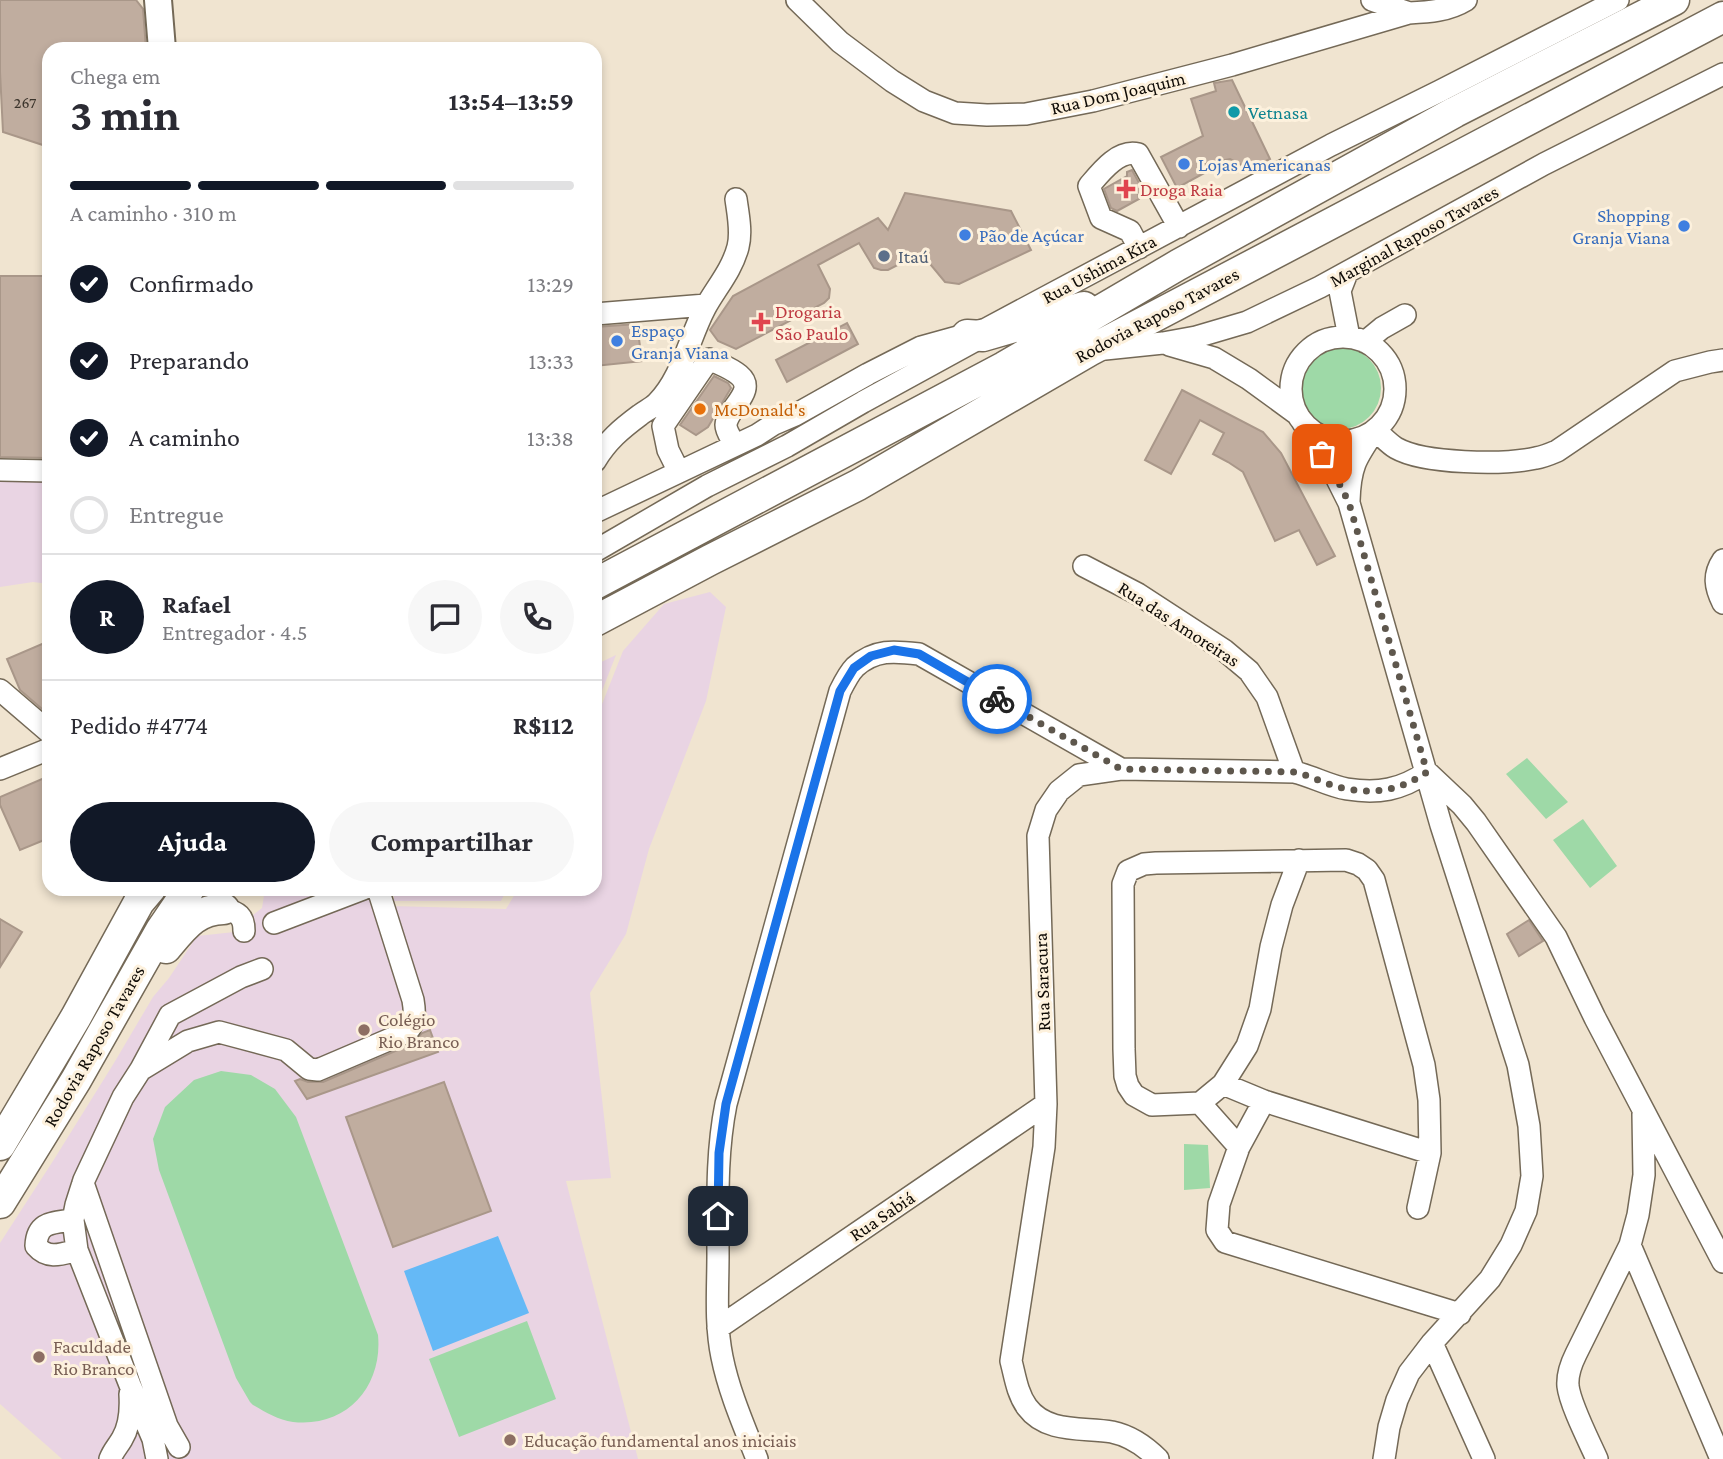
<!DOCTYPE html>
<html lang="pt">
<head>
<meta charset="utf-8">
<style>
  body { margin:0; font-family:"Crimson Pro",serif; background:#f7f7f7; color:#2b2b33; height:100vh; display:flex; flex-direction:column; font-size:26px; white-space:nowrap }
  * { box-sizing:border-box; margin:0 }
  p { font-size:23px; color:#7c7c81 }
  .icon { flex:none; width:38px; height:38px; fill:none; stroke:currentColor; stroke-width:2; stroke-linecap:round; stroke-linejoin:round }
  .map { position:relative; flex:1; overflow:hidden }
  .panel { position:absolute; left:42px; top:42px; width:560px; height:854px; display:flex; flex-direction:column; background:#fff; border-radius:21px; box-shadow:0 4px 10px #0003 }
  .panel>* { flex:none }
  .pin { position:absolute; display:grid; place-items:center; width:60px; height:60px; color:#fff; margin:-30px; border-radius:14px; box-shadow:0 4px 10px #0006 }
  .courier { position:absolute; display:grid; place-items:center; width:70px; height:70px; margin:-35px; border:5px solid #1a73e8; border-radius:50%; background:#fff; color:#222; box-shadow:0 2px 9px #0007 }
  .summary em { font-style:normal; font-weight:700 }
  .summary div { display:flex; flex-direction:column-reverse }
  .summary { display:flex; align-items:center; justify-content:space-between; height:119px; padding:0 28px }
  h1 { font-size:46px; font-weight:700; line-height:52px }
  .bar { display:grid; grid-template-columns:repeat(4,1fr); gap:10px 7px; align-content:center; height:84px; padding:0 28px }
  .bar i { height:9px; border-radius:5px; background:#e1e1e2 }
  .bar .on { background:#111827 }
  .bar p { grid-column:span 4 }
  .line { display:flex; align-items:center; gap:18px; padding:0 28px; border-top:2px solid #e1e1e2 }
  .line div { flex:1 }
  .round { display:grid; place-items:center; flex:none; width:74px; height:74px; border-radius:37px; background:#f7f7f7 }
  ol { padding:0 28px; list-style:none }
  li { display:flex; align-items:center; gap:21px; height:77px }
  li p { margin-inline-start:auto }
  li .icon { padding:7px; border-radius:50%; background:#111827; color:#fff; stroke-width:4 }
  li:last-child { color:#7c7c81 }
  li i { width:38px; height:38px; border:4px solid #e1e1e2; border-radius:50% }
  .button { display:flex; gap:14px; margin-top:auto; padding:14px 28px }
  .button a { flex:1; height:80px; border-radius:42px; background:#111827; color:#fff; font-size:28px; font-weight:700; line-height:80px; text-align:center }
  .button a+a { background:#f7f7f7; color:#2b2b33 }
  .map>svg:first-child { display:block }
</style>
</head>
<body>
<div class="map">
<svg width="1723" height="1459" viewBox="0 0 1723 1459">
  <rect width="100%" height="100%" fill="#f0e4d0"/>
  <path fill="#e9d4e3" d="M0 470 49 471V584L33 582 0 587Z
    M710 592 726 607 706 701 649 849 626 934 590 993 611 1178 566 1181 638 1459H62L0 1404V1243L53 1161 114 1063 153 997 169 978 197 936 244 931V922L262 908 265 889H389L390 906 506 909 518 889H595V722L623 651 664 604Z
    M616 655 598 701 595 709V665Z
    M394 889H507L501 901H394Z"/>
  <path fill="#9ed9a7" d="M1299 388a41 41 0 1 1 82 0a41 41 0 1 1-82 0Z
    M1527 758 1568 802 1546 819 1506 774Z
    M1583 819 1617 866 1590 888 1553 840Z
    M221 1071 251 1075 275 1089 296 1117 378 1335C383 1387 346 1428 293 1422 278 1420 265 1412 253 1405L250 1402 236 1378 159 1170 153 1139 165 1107 194 1080Z
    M1184 1144 1208 1145 1210 1188 1184 1190Z
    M527 1321 556 1399 459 1437 429 1359Z"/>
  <path fill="#65b9f6" d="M498 1236 529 1313 433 1351 404 1271Z"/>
  <path fill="#c0ad9f" stroke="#a99789" stroke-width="2" d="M0 0H136L143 9 146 49H49V147L3 132 0 72Z
    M1232 80 1270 159 1249 169 1230 159 1204 164 1208 171 1177 188 1161 157 1203 136 1191 99 1216 91 1214 83Z
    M1132 170 1144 192 1138 195 1139 199 1117 211 1111 208 1104 189 1127 176V172Z
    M905 193 1011 211 1031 250 959 284 945 282 921 253 888 270H881L874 268 859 243 818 265 830 289 829 298 824 303 736 349 718 341 710 330 733 296 878 218 888 230Z
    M0 276H49V458L0 457Z
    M847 323 858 344 787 382 776 360Z
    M637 324 642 361 595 366V327Z
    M714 376 728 383 731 388 708 427 696 435 680 425Z
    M1182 390 1263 432 1281 453 1335 556 1317 565 1299 530 1275 541 1243 472 1228 462 1213 454 1224 433 1200 420 1171 474 1145 460Z
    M49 641V715L20 690 7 659Z
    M49 776V838L20 850 0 805V797Z
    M0 919 22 932 0 967Z
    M1529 920 1543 941 1519 956 1507 934Z
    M430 1030 438 1052 307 1099 295 1081 300 1079 308 1082H323L412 1044 422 1033Z
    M444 1082 491 1211 393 1247 346 1117Z"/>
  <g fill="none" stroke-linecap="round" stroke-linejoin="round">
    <defs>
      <path id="minor" d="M797 0 840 42 892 81 924 101 955 113 987 115 1026 114 1093 101 1232 65 1409 13C1429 12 1448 11 1466 0
        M1372 0 1409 13
        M1139 248 1130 231 1101 218 1089 186C1100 173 1118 149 1138 154L1179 227
        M1347 273 1340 291 1349 337
        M595 314 706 305
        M1291 389a52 52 0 1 1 104 0a52 52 0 1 1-104 0Z
        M1365 342 1382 328 1405 315
        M1169 345 1214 358 1249 379 1297 414
        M1105 349 1163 343 1196 337 1247 322 1320 287 1544 164 1723 74
        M1300 418 1333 471 1349 503 1441 825 1518 1065 1529 1126 1532 1176 1526 1211 1511 1245 1490 1279 1432 1343 1409 1373 1397 1400 1389 1427 1384 1459
        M595 461C607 441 621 429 640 415 645 411 652 408 657 403 682 378 689 338 705 308 716 288 732 270 738 247 742 232 738 214 736 199
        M0 470 49 471
        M679 472 668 450 663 426 709 359C719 364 731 368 739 375 758 391 727 408 726 425 726 432 732 439 735 445
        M1349 501C1350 466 1356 458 1375 430 1382 436 1389 444 1396 448 1424 464 1504 465 1536 458 1543 457 1550 454 1557 451L1675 371 1710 362 1723 360
        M595 512 757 435 774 424 795 415 868 374 921 347 986 329 1331 145 1440 91 1618 0
        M595 551 707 486 787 446 863 402 978 339
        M1723 560C1713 575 1715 587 1723 603
        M1084 566 1138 594 1224 650 1249 671 1267 697 1294 772
        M0 690 49 732
        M0 769 49 749
        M1299 860 1282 905 1271 947 1260 1009 1247 1046 1223 1084 1200 1103 1152 1105 1134 1095 1128 1086 1125 1076 1124 1049 1123 884 1128 871 1144 864 1156 863 1346 860 1358 864 1367 870 1374 880 1424 1065 1429 1100 1430 1153 1418 1208
        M224 909C238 912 244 916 244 931
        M274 923 363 889
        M142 1069 188 1041 219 1032 286 1050 309 1069 318 1070 407 1032C416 1022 415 1012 413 1000L378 889
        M1223 1084 1264 1101 1430 1153
        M1264 1101 1239 1147 1219 1204 1217 1230 1225 1242 1460 1314
        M1200 1103 1239 1147
        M83 1183 167 1426 179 1447
        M73 1220C53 1223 37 1221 36 1246 48 1260 62 1254 77 1250
        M1630 1245 1721 1459
        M718 1328 1046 1104
        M1432 1343 1484 1459
        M110 1459C113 1451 118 1446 122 1439 130 1426 131 1410 130 1394
        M157 1459 153 1439 130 1385 77 1250 73 1220 76 1205 84 1180 123 1097 141 1069 170 1015 241 977 262 969
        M757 1459C744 1426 729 1392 722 1357 715 1323 718 1289 718 1255 718 1204 716 1154 726 1104L840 691C844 683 849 673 855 667 875 649 894 651 919 654L1121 769
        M1158 1459C1145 1446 1131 1436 1112 1432 1084 1427 1047 1434 1027 1407 1017 1393 1015 1376 1011 1361L1044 1147 1046 1104 1038 836 1046 810 1059 791 1079 775 1121 769 1294 772C1312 776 1329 786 1347 789 1378 794 1401 790 1427 772L1462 805 1476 822 1556 937 1595 1018 1723 1262
        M1597 1459C1589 1441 1570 1404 1568 1386 1567 1374 1571 1364 1576 1354L1630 1245 1638 1215 1644 1175 1643 1114"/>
      <path id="major" d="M158 0 162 49"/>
      <path id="highway" d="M967 335 983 336 1084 307
        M595 584 1004 367 1178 265 1455 112 1674 0
        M595 621 710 560 858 485 1089 351 1723 17
        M166 948C183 928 196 909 224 909
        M0 1145 76 1017 139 902 150 889
        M0 1203 76 1080 161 930 189 889"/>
    </defs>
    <use href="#minor" stroke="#746957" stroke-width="24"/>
    <use href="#major" stroke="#746957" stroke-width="30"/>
    <use href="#highway" stroke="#746957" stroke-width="33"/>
    <use href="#minor" stroke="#fff" stroke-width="21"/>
    <use href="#major" stroke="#fff" stroke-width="26"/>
    <use href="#highway" stroke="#fff" stroke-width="30"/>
  </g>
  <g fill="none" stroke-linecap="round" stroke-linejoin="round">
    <path stroke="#5e574d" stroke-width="7" stroke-dasharray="0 12.6" d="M997 699 1121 769 1294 772C1312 776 1329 786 1347 789 1378 794 1401 790 1427 772L1349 503 1333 471 1322 454"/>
    <path stroke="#1a73e8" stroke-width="9" d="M718 1216 719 1153 726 1104 840 691 854 668 871 656 894 650 919 654 997 699"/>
  </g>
  <circle fill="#0f9aa8" stroke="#fdf1dd" stroke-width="2.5" cx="1234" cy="112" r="7"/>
  <g fill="#3f7fe0" stroke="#fdf1dd" stroke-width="2.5">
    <circle cx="1184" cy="164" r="7"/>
    <circle cx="1684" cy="226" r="7"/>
    <circle cx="965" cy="235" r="7"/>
    <circle cx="617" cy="341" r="7"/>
  </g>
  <g fill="#e0444e" stroke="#fdf1dd" stroke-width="2.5">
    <path d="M1122.5 178.5h7v7h7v7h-7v7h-7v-7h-7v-7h7z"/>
    <path d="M757.5 311.5h7v7h7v7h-7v7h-7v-7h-7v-7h7z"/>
  </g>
  <circle fill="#5c6f8a" stroke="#fdf1dd" stroke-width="2.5" cx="884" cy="256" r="7"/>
  <circle fill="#e8710a" stroke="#fdf1dd" stroke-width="2.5" cx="700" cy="409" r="7"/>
  <g fill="#8d6e63" stroke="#fdf1dd" stroke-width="2.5">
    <circle cx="364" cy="1030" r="7"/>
    <circle cx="39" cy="1357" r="7"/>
    <circle cx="510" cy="1440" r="7"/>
  </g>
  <g text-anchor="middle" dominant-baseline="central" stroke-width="6" stroke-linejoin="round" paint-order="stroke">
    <g font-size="16" fill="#3b342c">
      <text x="25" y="102">267</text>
    </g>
    <g font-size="19" fill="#0f0b06" stroke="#fdf1dd">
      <text transform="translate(1118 93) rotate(-13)">Rua Dom Joaquim</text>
      <text transform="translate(1414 236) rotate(-29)">Marginal Raposo Tavares</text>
      <text transform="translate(1099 269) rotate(-28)">Rua Ushima Kira</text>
      <text transform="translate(1157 315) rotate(-28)">Rodovia Raposo Tavares</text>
      <text transform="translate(1179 624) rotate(33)">Rua das Amoreiras</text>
      <text transform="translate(1042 982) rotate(-92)">Rua Saracura</text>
      <text transform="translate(94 1046) rotate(-60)">Rodovia Raposo Tavares</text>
      <text transform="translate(882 1216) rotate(-34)">Rua Sabiá</text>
    </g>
    <g font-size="19" fill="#0d838f" stroke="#fdf1dd" text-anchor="start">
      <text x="1248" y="112">Vetnasa</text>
    </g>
    <g font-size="19" fill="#366cbe" stroke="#fdf1dd" text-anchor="start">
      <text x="1198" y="164">Lojas Americanas</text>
      <text x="1670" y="215" text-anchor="end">Shopping<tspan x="1670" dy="22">Granja Viana</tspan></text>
      <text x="979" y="235">Pão de Açúcar</text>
      <text x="631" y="330">Espaço<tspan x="631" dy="22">Granja Viana</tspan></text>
    </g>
    <g font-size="19" fill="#be3a42" stroke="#fdf1dd" text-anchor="start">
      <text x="1140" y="189">Droga Raia</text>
      <text x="775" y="311">Drogaria<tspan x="775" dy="22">São Paulo</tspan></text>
    </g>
    <g font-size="19" fill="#4e5e75" stroke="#fdf1dd" text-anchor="start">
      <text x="898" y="256">Itaú</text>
    </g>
    <g font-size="19" fill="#c56008" stroke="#fdf1dd" text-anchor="start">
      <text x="714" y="409">McDonald's</text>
    </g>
    <g font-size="19" fill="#785e54" stroke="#fdf1dd" text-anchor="start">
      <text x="378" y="1019">Colégio<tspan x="378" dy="22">Rio Branco</tspan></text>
      <text x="53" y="1346">Faculdade<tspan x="53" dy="22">Rio Branco</tspan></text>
      <text x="524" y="1440">Educação fundamental anos iniciais</text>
    </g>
  </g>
</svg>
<div class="pin" style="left:1322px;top:454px;background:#ea580c"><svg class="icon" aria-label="bag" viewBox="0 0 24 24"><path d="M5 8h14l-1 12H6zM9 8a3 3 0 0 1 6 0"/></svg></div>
<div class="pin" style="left:718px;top:1216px;background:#1f2937"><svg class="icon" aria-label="home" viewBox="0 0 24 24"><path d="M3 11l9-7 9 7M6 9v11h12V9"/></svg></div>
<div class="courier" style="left:997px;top:699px"><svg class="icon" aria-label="bike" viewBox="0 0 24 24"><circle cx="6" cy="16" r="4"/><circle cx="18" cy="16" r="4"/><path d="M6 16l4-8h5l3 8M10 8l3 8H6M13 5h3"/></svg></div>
<section class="panel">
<div class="summary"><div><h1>3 min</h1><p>Chega em</p></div><em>13:54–13:59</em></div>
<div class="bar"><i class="on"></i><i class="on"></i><i class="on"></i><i></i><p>A caminho · 310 m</p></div>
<ol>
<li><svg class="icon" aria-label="check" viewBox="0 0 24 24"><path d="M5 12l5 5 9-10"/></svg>Confirmado<p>13:29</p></li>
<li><svg class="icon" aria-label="check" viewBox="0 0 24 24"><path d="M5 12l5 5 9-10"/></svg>Preparando<p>13:33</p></li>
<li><svg class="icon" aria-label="check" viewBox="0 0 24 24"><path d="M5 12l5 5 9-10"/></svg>A caminho<p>13:38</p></li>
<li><i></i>Entregue</li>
</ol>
<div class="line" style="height:126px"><b class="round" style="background:#111827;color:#fff">R</b><div><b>Rafael</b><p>Entregador · 4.5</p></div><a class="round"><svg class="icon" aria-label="chat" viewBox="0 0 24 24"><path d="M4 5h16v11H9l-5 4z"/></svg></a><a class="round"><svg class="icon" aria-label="phone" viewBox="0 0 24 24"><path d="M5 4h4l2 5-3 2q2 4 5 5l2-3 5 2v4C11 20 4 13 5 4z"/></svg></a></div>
<div class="line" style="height:91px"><div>Pedido #4774</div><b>R$112</b></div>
<div class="button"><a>Ajuda</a><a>Compartilhar</a></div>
</section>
</div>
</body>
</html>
